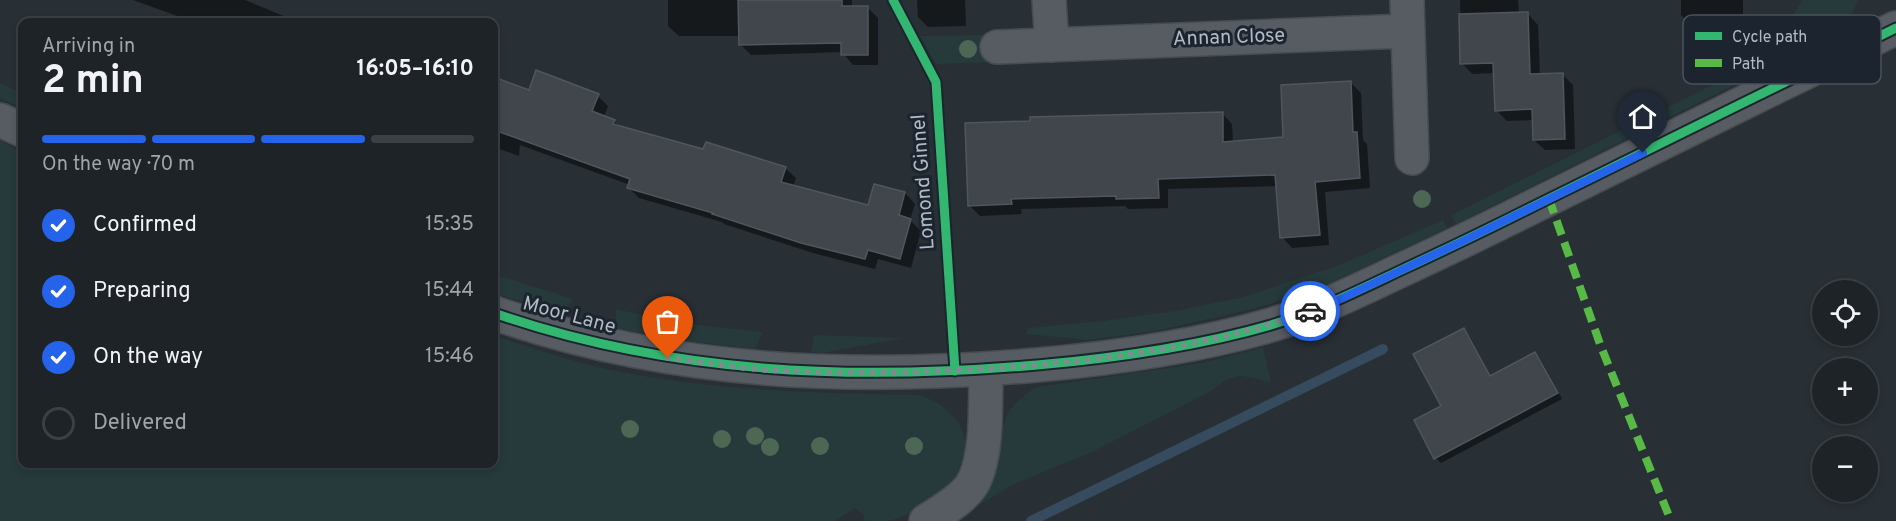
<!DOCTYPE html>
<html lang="en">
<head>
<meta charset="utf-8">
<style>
  body { margin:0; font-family:Overpass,sans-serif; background:#262b30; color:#f1f3f6; height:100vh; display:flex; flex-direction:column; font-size:22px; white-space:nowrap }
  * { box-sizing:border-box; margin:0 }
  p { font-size:20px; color:#a1a4a8 }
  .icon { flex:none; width:33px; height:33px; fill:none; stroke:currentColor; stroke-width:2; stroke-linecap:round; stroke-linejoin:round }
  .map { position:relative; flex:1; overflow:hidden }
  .details { position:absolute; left:18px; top:18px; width:480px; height:450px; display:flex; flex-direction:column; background:#1e2328; border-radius:12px; box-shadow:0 3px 9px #0003,0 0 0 2px #3c4045 }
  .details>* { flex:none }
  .tools { position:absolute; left:1812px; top:280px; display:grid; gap:12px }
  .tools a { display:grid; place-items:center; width:66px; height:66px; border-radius:50%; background:#1e2328; box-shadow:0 3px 9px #0003,0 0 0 2px #3c4045; font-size:30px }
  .pin { position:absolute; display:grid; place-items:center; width:51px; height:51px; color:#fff; margin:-62px -26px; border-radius:50% 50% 50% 0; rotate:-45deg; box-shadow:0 0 6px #0007 }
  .pin .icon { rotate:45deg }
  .courier { position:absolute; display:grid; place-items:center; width:60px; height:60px; margin:-30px; border:4px solid #2563eb; border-radius:50%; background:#fff; color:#222; box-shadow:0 2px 8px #0007 }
  .overview em { font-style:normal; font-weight:700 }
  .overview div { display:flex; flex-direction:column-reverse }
  .overview { display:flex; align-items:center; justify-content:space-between; height:102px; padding:0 24px }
  h1 { font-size:39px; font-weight:700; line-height:45px }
  .bar { display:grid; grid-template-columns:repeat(4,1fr); gap:9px 6px; align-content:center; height:72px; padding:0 24px }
  .bar i { height:8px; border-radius:4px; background:#3c4045 }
  .bar .current { background:#2563eb }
  .bar p { grid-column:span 4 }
  ol { padding:0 24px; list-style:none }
  li { display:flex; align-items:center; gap:18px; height:66px }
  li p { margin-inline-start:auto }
  li .icon { padding:6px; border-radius:50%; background:#2563eb; color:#fff; stroke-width:4 }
  li:last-child { color:#a1a4a8 }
  li i { width:33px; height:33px; border:3px solid #3c4045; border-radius:50% }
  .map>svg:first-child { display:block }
</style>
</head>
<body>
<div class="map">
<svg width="1896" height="521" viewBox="0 0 1896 521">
  <rect width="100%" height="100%" fill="#282f35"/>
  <path fill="#263a3b" d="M1803 0H1858L1848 23 1832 36 1456 224 1451 215 1737 73 1777 38Z
    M988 35 989 62 936 64 920 36Z
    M0 83 22 94V108L0 98Z
    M0 141 22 152V464H494V336C531 347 569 361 607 369 710 391 816 393 920 395 970 413 982 458 943 495 936 502 898 520 888 521 881 521 873 521 865 521L863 515 855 508 835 521H0Z
    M1443 220 1447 228 1315 290 1253 309 1155 331 1088 340 1026 334 1028 328 1103 321 1175 311 1244 297 1342 264Z
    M494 274 573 299 562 314 494 293Z
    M616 309 679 323 763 332 755 349 672 339 616 328Z
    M814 335 905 338 822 353 811 352Z
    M1263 347 1271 382 1242 376 1227 379 1209 392 1092 452 1012 485 979 505C987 491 994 478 997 462 1004 424 1000 409 1037 387L1202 363Z"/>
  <path fill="#0007" d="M133 0H245L298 22H194Z
    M668 0H852V8H868L878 18V65H853L842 52 751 55 740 44V36H679L668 26Z
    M917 0H965L966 26 928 27 918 17Z
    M1460 0H1518L1519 14H1528L1538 25 1540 75H1563L1573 85 1575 149 1545 150 1534 140V120L1507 121 1496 110 1495 73 1472 74 1462 63Z
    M1681 0H1743V25H1691L1681 15Z
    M1351 83 1361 93 1363 140 1367 144 1370 188 1325 192 1329 245 1292 248 1282 237 1277 186 1168 189V208L1128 209 1125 206 1021 209 1022 214 980 216 969 205 1222 113 1232 124 1233 143 1285 139Z
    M494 87 529 92 598 96 608 106 604 117 614 121 620 128 705 151 785 168 796 178 793 187 869 207 905 193 915 204 910 220 921 231 911 268 878 259 875 269 813 253 724 224 722 222 639 198 629 188 630 185 520 145 519 156 494 147Z
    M1463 329 1469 335 1491 377 1535 353 1540 359 1562 399 1441 463 1436 458 1443 407Z"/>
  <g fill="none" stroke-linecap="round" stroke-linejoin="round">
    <path stroke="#374b5f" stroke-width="10" d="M1031 521 1383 349"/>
  </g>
  <path fill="#40464b" stroke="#50565d" stroke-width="1.5" d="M738 0H842V6H868V55H841V43L739 45Z
    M1528 12 1530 74 1563 73 1565 139 1533 140 1532 109 1495 111 1493 63 1460 64 1459 14Z
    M536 70 599 94 592 111 615 120 613 124 703 149 706 142 786 167 781 182 868 205 874 184 905 192 899 215 911 219 900 259 868 250 865 259 801 243 712 214 713 213 627 188 630 179 494 130V77L529 90Z
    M1351 81 1353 132H1357L1360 178 1315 182 1320 235 1280 238 1275 175 1158 179 1159 198 1116 199V196L1011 199 1012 204 968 206 965 123 1030 121V117L1223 112V142L1283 137 1281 85Z
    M1464 328 1490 376 1535 352 1558 393 1434 459 1414 420 1441 406 1413 354Z"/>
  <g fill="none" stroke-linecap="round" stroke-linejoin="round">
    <defs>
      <path id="minor" d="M1049 0 1052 45
        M1407 0 1412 158
        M997 47 1406 31
        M0 120 22 130
        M494 313C669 374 853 381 1037 365 1116 358 1195 347 1271 325 1314 312 1355 292 1395 273 1438 253 1480 233 1522 212 1647 150 1771 89 1896 28
        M926 521C942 511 967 497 975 479 988 449 985 402 986 369"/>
    </defs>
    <use href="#minor" stroke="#464b50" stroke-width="36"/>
    <use href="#minor" stroke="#575c63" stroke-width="33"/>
    <path stroke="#58b947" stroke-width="8" stroke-dasharray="15 8" stroke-linecap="butt" d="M1549 199 1600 344 1671 521"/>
    <defs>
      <path id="cycleway" d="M893 0 936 82 955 371
        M494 313C669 374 853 381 1037 365 1116 358 1195 347 1271 325 1314 312 1355 292 1395 273 1438 253 1480 233 1522 212 1647 150 1771 89 1896 28"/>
    </defs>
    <use href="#cycleway" stroke="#1c252f" stroke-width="13"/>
    <use href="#cycleway" stroke="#33b770" stroke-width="9"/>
  </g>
  <g fill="#4c6855">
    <circle cx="968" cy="49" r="9"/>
    <circle cx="1422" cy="199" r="9"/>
    <circle cx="630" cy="429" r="9"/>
    <circle cx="755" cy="436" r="9"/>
    <circle cx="722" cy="439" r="9"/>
    <circle cx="820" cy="446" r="9"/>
    <circle cx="914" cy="446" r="9"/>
    <circle cx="770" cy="447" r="9"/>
  </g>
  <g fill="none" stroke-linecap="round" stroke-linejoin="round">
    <path stroke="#818a93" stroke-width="6" stroke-dasharray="0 10.8" d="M668 358C707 362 747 370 785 371 873 374 961 372 1048 364 1138 355 1225 342 1310 311"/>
    <path stroke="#2563eb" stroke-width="8" d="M1310 311 1332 303 1461 242 1643 153"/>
  </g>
  <g text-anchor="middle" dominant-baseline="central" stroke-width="6" stroke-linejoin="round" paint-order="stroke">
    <g font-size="20" fill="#b1bbc6" stroke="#1c252f">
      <text transform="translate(1229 38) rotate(-2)">Annan Close</text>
      <text transform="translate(924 182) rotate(-94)">Lomond Ginnel</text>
      <text transform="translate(569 316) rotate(15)">Moor Lane</text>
    </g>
  </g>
  <rect x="1683" y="15" width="198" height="69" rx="9" fill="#1c252f" stroke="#49525c" stroke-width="1.5"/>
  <rect x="1695" y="32" width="27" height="8" fill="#33b770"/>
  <rect x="1695" y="59" width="27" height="8" fill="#58b947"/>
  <g font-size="16" fill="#b1bbc6">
    <text x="1732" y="42">Cycle path</text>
    <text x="1732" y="69">Path</text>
  </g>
</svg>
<div class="tools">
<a><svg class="icon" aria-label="locate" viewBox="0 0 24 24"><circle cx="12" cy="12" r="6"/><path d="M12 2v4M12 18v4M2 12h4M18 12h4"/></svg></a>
<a>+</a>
<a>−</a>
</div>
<div class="pin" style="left:668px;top:358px;background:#ea580c"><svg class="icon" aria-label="bag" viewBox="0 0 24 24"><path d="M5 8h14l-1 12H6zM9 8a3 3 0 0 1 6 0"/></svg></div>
<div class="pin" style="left:1643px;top:153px;background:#1f2937"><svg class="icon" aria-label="home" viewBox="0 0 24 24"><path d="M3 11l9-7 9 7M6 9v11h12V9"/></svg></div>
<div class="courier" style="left:1310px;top:311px"><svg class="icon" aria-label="car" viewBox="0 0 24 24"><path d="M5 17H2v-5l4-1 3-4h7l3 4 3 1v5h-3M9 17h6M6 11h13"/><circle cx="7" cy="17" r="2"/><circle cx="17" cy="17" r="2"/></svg></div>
<section class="details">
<div class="overview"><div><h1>2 min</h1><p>Arriving in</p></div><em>16:05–16:10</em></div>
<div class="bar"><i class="current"></i><i class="current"></i><i class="current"></i><i></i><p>On the way · 70 m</p></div>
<ol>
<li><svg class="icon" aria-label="check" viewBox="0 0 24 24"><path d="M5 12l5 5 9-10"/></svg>Confirmed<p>15:35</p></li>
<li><svg class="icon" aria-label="check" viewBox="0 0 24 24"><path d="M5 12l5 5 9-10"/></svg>Preparing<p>15:44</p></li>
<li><svg class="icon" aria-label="check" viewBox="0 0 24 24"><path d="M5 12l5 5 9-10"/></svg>On the way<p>15:46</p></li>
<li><i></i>Delivered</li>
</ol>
</section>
</div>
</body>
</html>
